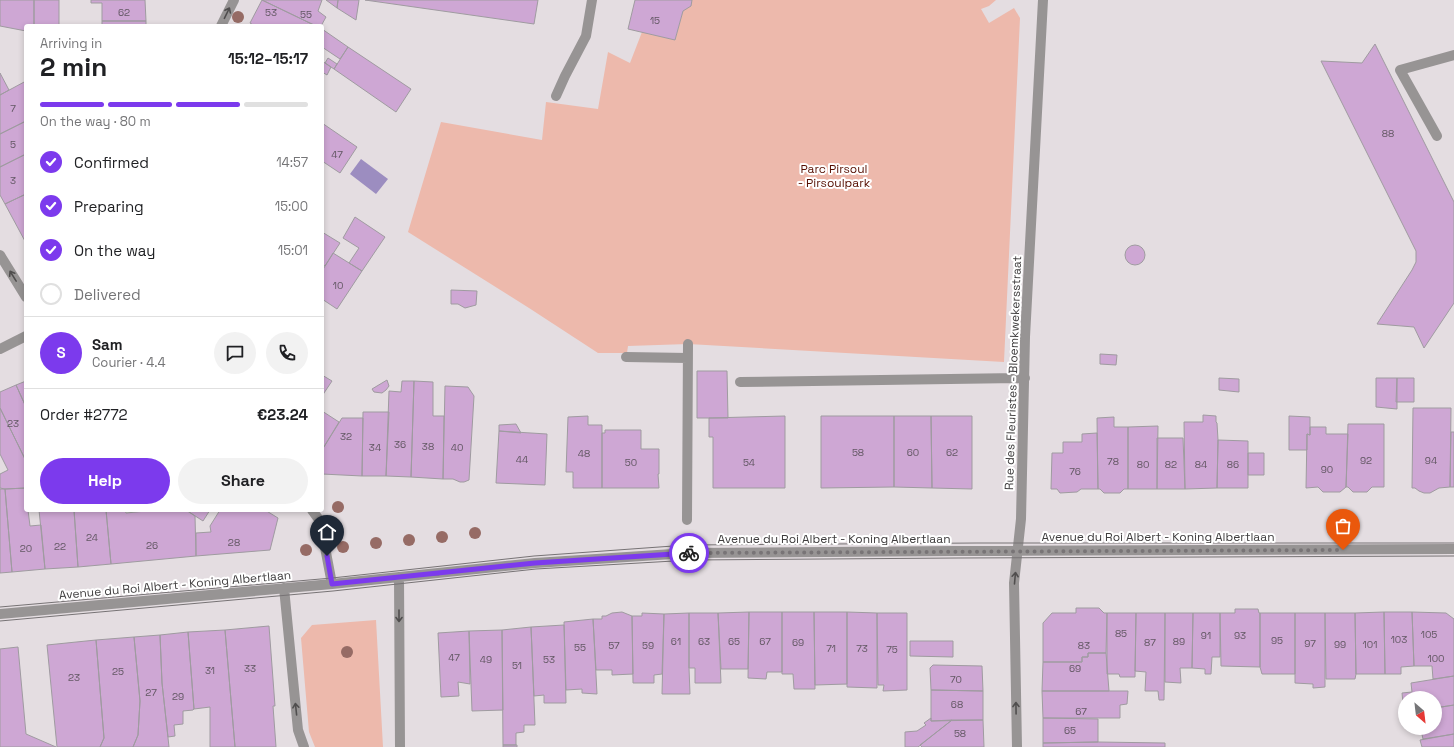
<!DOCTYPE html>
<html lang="en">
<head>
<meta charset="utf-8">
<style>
  body { margin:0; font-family:"Space Grotesk",sans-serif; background:#f2f2f2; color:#202124; height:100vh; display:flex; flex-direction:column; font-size:15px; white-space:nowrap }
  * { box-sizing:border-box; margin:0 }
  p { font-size:13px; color:#757577 }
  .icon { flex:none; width:22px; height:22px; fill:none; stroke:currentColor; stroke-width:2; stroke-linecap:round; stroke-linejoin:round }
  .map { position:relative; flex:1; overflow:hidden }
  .panel { position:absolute; left:24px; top:24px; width:300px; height:488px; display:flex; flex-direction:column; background:#fff; border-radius:4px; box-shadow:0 2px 6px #0003 }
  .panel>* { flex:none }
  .needle { width:26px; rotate:152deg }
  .tools { position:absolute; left:1398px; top:691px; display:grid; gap:8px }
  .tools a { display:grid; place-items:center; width:44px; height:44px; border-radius:50%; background:#fff; box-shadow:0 2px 6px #0003; font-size:20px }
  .pin { position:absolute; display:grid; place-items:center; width:34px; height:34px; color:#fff; margin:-41px -17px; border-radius:50% 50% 50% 0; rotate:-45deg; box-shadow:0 0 4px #0007 }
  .pin .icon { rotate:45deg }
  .courier { position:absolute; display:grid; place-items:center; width:40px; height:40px; margin:-20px; border:3px solid #7c3aed; border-radius:50%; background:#fff; color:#222; box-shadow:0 1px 5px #0007 }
  .summary em { font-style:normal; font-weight:700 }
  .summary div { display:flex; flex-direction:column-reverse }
  .summary { display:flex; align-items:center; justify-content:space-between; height:68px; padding:0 16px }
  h1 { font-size:26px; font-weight:700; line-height:30px }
  .bar { display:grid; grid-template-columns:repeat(4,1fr); gap:6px 4px; align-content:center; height:48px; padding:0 16px }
  .bar i { height:5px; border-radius:3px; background:#e0e0e0 }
  .bar .on { background:#7c3aed }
  .bar p { grid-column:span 4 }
  .line { display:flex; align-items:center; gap:10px; padding:0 16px; border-top:1px solid #e0e0e0 }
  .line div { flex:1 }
  .round { display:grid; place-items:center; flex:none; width:42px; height:42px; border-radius:21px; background:#f2f2f2 }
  ol { padding:0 16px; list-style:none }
  li { display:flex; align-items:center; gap:12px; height:44px }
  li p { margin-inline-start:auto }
  li .icon { padding:4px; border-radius:50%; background:#7c3aed; color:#fff; stroke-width:4 }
  li:last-child { color:#757577 }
  li i { width:22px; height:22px; border:2px solid #e0e0e0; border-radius:50% }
  .cta { display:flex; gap:8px; margin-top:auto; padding:8px 16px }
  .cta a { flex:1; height:46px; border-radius:24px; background:#7c3aed; color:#fff; font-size:16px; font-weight:700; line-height:46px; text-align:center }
  .cta a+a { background:#f2f2f2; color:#202124 }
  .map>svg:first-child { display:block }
</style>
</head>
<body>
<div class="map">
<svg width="1454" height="747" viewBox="0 0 1454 747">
  <rect width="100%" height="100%" fill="#e4dde1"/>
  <path fill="#edb9ac" d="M692 0H996L989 6 981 9 989 23 1014 8 1020 18 1004 362 688 344 628 346 627 353H598L529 308 408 232 441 122 542 140 546 102 598 109 608 52 630 63 642 32 675 40 683 11Z
    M376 620 383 747H315L309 732 301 638 312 625Z"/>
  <path fill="#9c8dc0" d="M361 159 388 179 376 194 350 174Z"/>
  <path fill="#cea7d4" stroke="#9f9ba0" d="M0 0H34V26H26V31L0 26Z
    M34 0H59V26H34Z
    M91 0H145L146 21H102V3H91Z
    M262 0 316 26H255L250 23Z
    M262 0H322L318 11 326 17 321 26H316Z
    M326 0H338L337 8Z
    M338 0H359L356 20 337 8Z
    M365 0H538L534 24Z
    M635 0H692L691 6 683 11 675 40 628 29Z
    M102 21H146V26H102Z
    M322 29 348 47 340 59 322 47Z
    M1375 44 1454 202V303L1424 348 1414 327 1377 324 1412 270 1416 262V251L1321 61 1362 63Z
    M348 47 411 89 396 112 334 69Z
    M328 58 337 64 334 69 325 63Z
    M322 61 331 67 327 75 322 72Z
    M0 73 9 90 0 95Z
    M26 81V121L0 134V95Z
    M26 121V154L0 167V134Z
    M322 123 357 147 340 173 322 161Z
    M26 154V194L5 204 0 195V167Z
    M26 194V243L5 204Z
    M355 217 385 237 362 271 349 263 359 248 343 238Z
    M322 232 340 243 325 266 322 264Z
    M1125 255a10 10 0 1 1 20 0a10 10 0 1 1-20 0Z
    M333 253 362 271 337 309 322 299V271Z
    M451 290 477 291 476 305 465 308 458 304H451Z
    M1100 354 1117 355 1116 365 1100 364Z
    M697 371H727L728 418H697Z
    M322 375 332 381 322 396Z
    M1219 378 1239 379V392L1219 390Z
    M1376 378H1397V409L1376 407Z
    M1397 378H1414V402H1396Z
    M387 380 389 386 386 390 382 393 374 392 372 389Z
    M26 381V407L16 385Z
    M402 381H414L411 477 386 476 389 391 401 392Z
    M414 381 433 382V416H444L443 479 411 477Z
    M16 385 26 407V461L0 408V392Z
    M445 386 468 387 474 396 469 480 464 482H460L453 479H443Z
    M0 408 26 461V488L5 489 0 488V474L8 470 0 454Z
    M1413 408H1451L1450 487 1439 488 1430 493H1424L1419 491 1415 488H1412Z
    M322 411 339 422 322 450Z
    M363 412H389L386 476H362Z
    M1203 415 1216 416V422L1217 423 1218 440 1217 488 1185 489 1184 422H1203Z
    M588 416V425H602V488H573V472H566L568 417Z
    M785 416V488H713V437H709V418Z
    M821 416H894V487L821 488Z
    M894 416H931L932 488 894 487Z
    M931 416H972V489L932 488Z
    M1289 416 1310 417V435L1307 434V450H1289Z
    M1114 417V427H1128V489H1124L1120 493H1104L1100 489H1098L1097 418Z
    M342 418H363L362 476 322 474V450Z
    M516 424 521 433 499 431V425Z
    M1348 424H1384V487H1372L1367 492H1353L1348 487H1346Z
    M1158 426 1157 489H1128V427Z
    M1310 427H1326V434H1348L1346 487 1340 492H1323L1318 487 1306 488 1307 434 1310 435Z
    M605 430H641V449H659V474H658L659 488H602V433H605Z
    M499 431 547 434 545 485 496 483Z
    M1451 432H1454V487H1450Z
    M1097 433 1098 489H1081L1077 492 1060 493 1057 489H1051L1052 453H1063V442H1082V434Z
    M1157 438H1183L1185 489H1157Z
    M1218 440 1248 441V488H1217Z
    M1248 453H1264V475H1248Z
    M26 488V510H28L30 526 41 525 45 569 12 572 5 489Z
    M0 489H5L12 572 0 573Z
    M39 510H74L78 567 45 569Z
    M74 510H106L111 564 78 567Z
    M106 510H125L126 513 156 510H186L195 516 196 556 111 564Z
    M186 510H210L203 521Z
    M220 510H265L278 518 270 550 196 556V533L211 532 210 526Z
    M1076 608H1099L1104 613H1107L1106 653H1088V657H1082V662H1043V623L1052 613H1076Z
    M1235 609H1258L1259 613H1260V667L1221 666 1220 613H1235Z
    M622 612 632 616 633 674 612 675V670H596L593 619H602V616H606L612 613Z
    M749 612 748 669H721L718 613Z
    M749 612H782V672H767L766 679 748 678Z
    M782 612H814L815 689H794L793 674H782Z
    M814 612H847V684L815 685Z
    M847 612 877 613V688L847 687Z
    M1384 612 1385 674H1356L1355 613Z
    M1384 612H1412L1414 666 1401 667V674H1385Z
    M1412 612 1446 613 1454 619V676L1433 679 1432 666H1414Z
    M642 613 664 614 662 674 654 675V683H633L632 616H642Z
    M689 613V668L690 694H662L664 614Z
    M689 613H718L721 683H695V668H689Z
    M877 613H907V690L883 691 884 685H878Z
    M1107 613H1136L1135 677H1120L1119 674H1107Z
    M1136 613H1165L1164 700H1159L1158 691H1145L1146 672 1135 671Z
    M1165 613H1193L1192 668H1180L1181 683 1165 682Z
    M1193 613H1220V657H1212L1211 674H1205V669L1192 668Z
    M1260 613H1295V674H1262L1260 667Z
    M1295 613H1325V687L1313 688V684L1295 683Z
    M1325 613H1355L1356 674 1355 679H1326Z
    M593 619 597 694 582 693V689L566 690 564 622Z
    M564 625 566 703H544V695L534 696 531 627Z
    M269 626 275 706H273L276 747H235L225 630Z
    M531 627 535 725H524V732L516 733V745H503L502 630Z
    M225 630 235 747H210V707L194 709 188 632Z
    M502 630 503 710 472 711 469 631Z
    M469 631 470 684 458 682 459 696 441 697 438 633Z
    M188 632 194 709 193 710 183 711V724L174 725 175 736 168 737 162 683 160 635Z
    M160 635 162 683 169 747H133L138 735 140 701 134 637Z
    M134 637 140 701 138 735 133 747H100L104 738 96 640Z
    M96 640 104 738 100 747H57L47 645Z
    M910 641H953V657L910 656Z
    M18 647 26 734 56 747H0V649Z
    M1088 653H1106L1109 691H1042L1043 662H1082V657H1088Z
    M933 665 982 666 983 691 931 690 930 668Z
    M1454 676V705L1435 708V698H1405V713H1404L1402 693 1412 692 1411 683Z
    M931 690 983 691V720L931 721Z
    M1042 691H1128L1127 704 1120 705V718H1043Z
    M1454 705V734L1423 739 1421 730 1435 728V708Z
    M931 718V721L952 720 918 747H905V732L917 731 926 725 924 723Z
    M1043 718 1098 719V742L1043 743Z
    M952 720H983L984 747H922L920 745Z
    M1454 734V747H1422L1420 740Z
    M1098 742 1165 743V747H1043V743Z
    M503 745H517V747H503Z"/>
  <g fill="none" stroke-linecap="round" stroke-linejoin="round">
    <path stroke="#979494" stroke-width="10" d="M221 26 234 0
      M556 96 565 76 586 36 592 0
      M1437 136 1400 70 1454 55
      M0 255 26 297
      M0 349 26 336
      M626 357 688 358
      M740 382 1025 378
      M312 510 320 521 332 584
      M687 520 688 344
      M399 577 400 747
      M284 588 298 730 304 747
      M0 614 332 584 535 563 688 553 956 551 1454 549
      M1017 747 1014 583 1021 519 1025 337 1043 0"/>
    <path stroke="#777375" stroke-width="1" d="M401 575H439
      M0 607 332 578 534 556 687 545 977 543H1454
      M0 621 333 591 536 569 691 560 957 558 1454 556"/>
  </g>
  <g fill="#966b65">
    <circle cx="238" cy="17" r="6"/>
    <circle cx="338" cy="507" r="6"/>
    <circle cx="475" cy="533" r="6"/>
    <circle cx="442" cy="537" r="6"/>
    <circle cx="409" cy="540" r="6"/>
    <circle cx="376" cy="543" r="6"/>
    <circle cx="343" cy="547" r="6"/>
    <circle cx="306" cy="550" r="6"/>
    <circle cx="347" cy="652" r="6"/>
  </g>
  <defs><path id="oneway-shaft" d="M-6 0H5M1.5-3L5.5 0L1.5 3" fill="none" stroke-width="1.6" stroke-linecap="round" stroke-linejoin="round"/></defs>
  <g stroke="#504e4e">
    <use href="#oneway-shaft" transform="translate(227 13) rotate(-64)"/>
    <use href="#oneway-shaft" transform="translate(13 276) rotate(-122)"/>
    <use href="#oneway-shaft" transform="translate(1015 578) rotate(-85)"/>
    <use href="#oneway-shaft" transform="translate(399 616) rotate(90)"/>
    <use href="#oneway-shaft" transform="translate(1016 708) rotate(-91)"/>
    <use href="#oneway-shaft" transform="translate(296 709) rotate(-96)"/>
  </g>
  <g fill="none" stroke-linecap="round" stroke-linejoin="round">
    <path stroke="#787476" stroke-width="4" stroke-dasharray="0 7.2" d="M689 553 1343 550"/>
    <path stroke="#7c3aed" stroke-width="5" d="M327 556 332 584 535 563 689 553"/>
  </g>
  <g text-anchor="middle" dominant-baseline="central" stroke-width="4" stroke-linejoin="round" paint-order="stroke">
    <g font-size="10" fill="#625763">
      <text x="124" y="12">62</text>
      <text x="271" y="12">53</text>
      <text x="306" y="14">55</text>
      <text x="655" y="20">15</text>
      <text x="13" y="108">7</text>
      <text x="1388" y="133">88</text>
      <text x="13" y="144">5</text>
      <text x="337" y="154">47</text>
      <text x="13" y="180">3</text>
      <text x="338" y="285">10</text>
      <text x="13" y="423">23</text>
      <text x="346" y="436">32</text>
      <text x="400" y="444">36</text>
      <text x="428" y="446">38</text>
      <text x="375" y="447">34</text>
      <text x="457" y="447">40</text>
      <text x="858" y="452">58</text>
      <text x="913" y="452">60</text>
      <text x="952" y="452">62</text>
      <text x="584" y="453">48</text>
      <text x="522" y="459">44</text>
      <text x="1366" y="460">92</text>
      <text x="1431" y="460">94</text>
      <text x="1113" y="461">78</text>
      <text x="631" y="462">50</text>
      <text x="749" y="462">54</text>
      <text x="1143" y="464">80</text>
      <text x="1171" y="464">82</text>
      <text x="1201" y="464">84</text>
      <text x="1233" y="464">86</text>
      <text x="1327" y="469">90</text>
      <text x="1075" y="471">76</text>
      <text x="92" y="537">24</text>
      <text x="234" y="542">28</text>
      <text x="152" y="545">26</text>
      <text x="60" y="546">22</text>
      <text x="26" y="548">20</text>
      <text x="1121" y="633">85</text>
      <text x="1429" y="634">105</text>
      <text x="1206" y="635">91</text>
      <text x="1240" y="635">93</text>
      <text x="1399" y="639">103</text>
      <text x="1277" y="640">95</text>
      <text x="676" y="641">61</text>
      <text x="704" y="641">63</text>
      <text x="734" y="641">65</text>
      <text x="765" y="641">67</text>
      <text x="1179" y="641">89</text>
      <text x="798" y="642">69</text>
      <text x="1150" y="642">87</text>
      <text x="1310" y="643">97</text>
      <text x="1340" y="644">99</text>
      <text x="1370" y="644">101</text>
      <text x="614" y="645">57</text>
      <text x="648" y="645">59</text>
      <text x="1084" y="645">83</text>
      <text x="580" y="647">55</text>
      <text x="831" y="648">71</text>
      <text x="862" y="648">73</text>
      <text x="892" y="649">75</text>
      <text x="454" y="657">47</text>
      <text x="1436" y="658">100</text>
      <text x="486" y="659">49</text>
      <text x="549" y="659">53</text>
      <text x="517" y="665">51</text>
      <text x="250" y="668">33</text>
      <text x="1075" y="668">69</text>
      <text x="210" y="670">31</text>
      <text x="118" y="671">25</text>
      <text x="74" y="677">23</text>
      <text x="956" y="679">70</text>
      <text x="151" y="692">27</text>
      <text x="178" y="696">29</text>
      <text x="957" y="704">68</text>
      <text x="1081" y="711">67</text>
      <text x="1070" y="730">65</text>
      <text x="960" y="733">58</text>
    </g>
    <g font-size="12" fill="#560e00" stroke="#fff">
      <text x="834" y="169">Parc Pirsoul<tspan x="834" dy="14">- Pirsoulpark</tspan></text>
    </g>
    <g font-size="12" fill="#3e3c3d" stroke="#fff">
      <text transform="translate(1013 373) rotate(-88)">Rue des Fleuristes - Bloemkwekersstraat</text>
      <text x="1158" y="537">Avenue du Roi Albert - Koning Albertlaan</text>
      <text x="834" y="539">Avenue du Roi Albert - Koning Albertlaan</text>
      <text transform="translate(175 585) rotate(-5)">Avenue du Roi Albert - Koning Albertlaan</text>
    </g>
  </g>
</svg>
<div class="tools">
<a><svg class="needle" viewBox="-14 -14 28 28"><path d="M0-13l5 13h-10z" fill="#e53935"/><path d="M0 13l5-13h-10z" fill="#757577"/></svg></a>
</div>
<div class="pin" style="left:1343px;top:550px;background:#ea580c"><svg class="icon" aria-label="bag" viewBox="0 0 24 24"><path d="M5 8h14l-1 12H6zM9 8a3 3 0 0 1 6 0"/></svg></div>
<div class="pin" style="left:327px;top:556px;background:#1f2937"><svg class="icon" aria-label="home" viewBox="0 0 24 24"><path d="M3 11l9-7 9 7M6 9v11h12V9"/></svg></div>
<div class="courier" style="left:689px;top:553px"><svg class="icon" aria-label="bike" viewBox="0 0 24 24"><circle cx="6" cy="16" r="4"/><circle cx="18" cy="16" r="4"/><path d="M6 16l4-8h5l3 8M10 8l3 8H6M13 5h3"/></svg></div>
<section class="panel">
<div class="summary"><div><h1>2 min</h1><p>Arriving in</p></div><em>15:12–15:17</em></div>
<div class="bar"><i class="on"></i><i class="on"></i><i class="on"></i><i></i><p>On the way · 80 m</p></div>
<ol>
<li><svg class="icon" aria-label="check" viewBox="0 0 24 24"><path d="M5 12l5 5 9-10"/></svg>Confirmed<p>14:57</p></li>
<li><svg class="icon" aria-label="check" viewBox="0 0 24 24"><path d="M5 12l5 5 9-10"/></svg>Preparing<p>15:00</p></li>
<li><svg class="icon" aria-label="check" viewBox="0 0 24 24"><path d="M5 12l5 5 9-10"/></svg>On the way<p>15:01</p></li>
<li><i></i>Delivered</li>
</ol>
<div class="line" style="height:72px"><b class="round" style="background:#7c3aed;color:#fff">S</b><div><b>Sam</b><p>Courier · 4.4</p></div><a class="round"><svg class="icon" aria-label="chat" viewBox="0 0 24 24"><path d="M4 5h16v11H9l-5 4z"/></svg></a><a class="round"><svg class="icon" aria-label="phone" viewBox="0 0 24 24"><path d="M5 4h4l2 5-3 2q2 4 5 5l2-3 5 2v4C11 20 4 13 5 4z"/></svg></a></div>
<div class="line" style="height:52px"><div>Order #2772</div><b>€23.24</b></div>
<div class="cta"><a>Help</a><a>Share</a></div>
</section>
</div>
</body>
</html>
